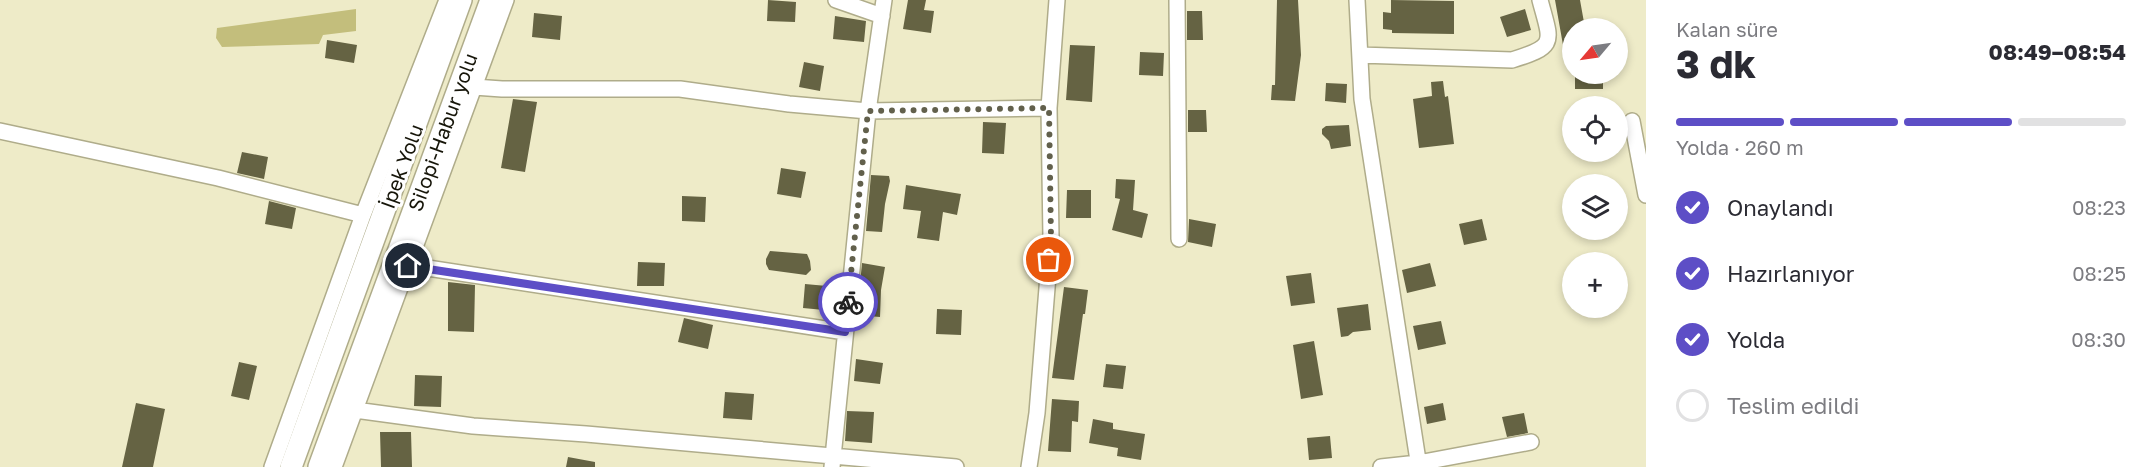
<!DOCTYPE html>
<html lang="tr">
<head>
<meta charset="utf-8">
<style>
  body { margin:0; font-family:"Golos Text",sans-serif; background:#f7f7f7; color:#2b2b33; height:100vh; display:flex; flex-direction:column; font-size:22px; white-space:nowrap }
  * { box-sizing:border-box; margin:0 }
  p { font-size:20px; color:#7c7c81 }
  .icon { flex:none; width:33px; height:33px; fill:none; stroke:currentColor; stroke-width:2; stroke-linecap:round; stroke-linejoin:round }
  .map { position:relative; flex:1; overflow:hidden }
  .sheet { display:flex; flex-direction:column; background:#fff; width:510px }
  .sheet>* { flex:none }
  .needle { width:39px; rotate:241deg }
  .controls { position:absolute; left:1562px; top:18px; display:grid; gap:12px }
  .controls a { display:grid; place-items:center; width:66px; height:66px; border-radius:50%; background:#fff; box-shadow:0 3px 9px #0003; font-size:30px }
  .pin { position:absolute; display:grid; place-items:center; width:51px; height:51px; color:#fff; margin:-26px; border:3px solid #fff; border-radius:50%; box-shadow:0 2px 6px #0007 }
  .courier { position:absolute; display:grid; place-items:center; width:60px; height:60px; margin:-30px; border:4px solid #5d4ec6; border-radius:50%; background:#fff; color:#222; box-shadow:0 2px 8px #0007 }
  .summary em { font-style:normal; font-weight:700 }
  .summary div { display:flex; flex-direction:column-reverse }
  .summary { display:flex; align-items:center; justify-content:space-between; height:102px; padding:0 30px }
  h1 { font-size:39px; font-weight:700; line-height:45px }
  .bar { display:grid; grid-template-columns:repeat(4,1fr); gap:9px 6px; align-content:center; height:72px; padding:0 30px }
  .bar i { height:8px; border-radius:4px; background:#e1e1e2 }
  .bar .current { background:#5d4ec6 }
  .bar p { grid-column:span 4 }
  ol { padding:0 30px; list-style:none }
  li { display:flex; align-items:center; gap:18px; height:66px }
  li p { margin-inline-start:auto }
  li .icon { padding:6px; border-radius:50%; background:#5d4ec6; color:#fff; stroke-width:4 }
  li:last-child { color:#7c7c81 }
  li i { width:33px; height:33px; border:3px solid #e1e1e2; border-radius:50% }
  main { display:flex; flex:1; min-height:0 }
  .map>svg:first-child { display:block }
</style>
</head>
<body>
<main>
<div class="map">
<svg width="1646" height="467" viewBox="0 0 1646 467">
  <rect width="100%" height="100%" fill="#eeebc8"/>
  <path fill="#c3be7c" d="M356 9V31L323 35 319 44 222 47 216 38 217 28Z"/>
  <path fill="#656343" d="M768 0 796 2 795 22 767 21Z
    M908 0H926L924 10 934 11 931 33 903 29Z
    M1277 0H1298L1301 55 1295 101 1271 100 1272 85H1275Z
    M1391 0 1454 1V34L1392 33V30L1383 29V12L1391 13Z
    M1555 0H1580L1585 28H1572V43L1563 45Z
    M1525 9 1531 30 1507 37 1500 17Z
    M1187 11H1202L1203 40H1187Z
    M534 13 562 16 560 40 532 37Z
    M835 16 866 21 864 42 833 39Z
    M327 40 357 45 354 63 325 58Z
    M1070 45 1095 46 1092 102 1066 100Z
    M1140 52 1164 53 1163 76 1139 75Z
    M804 62 824 66 820 91 799 87Z
    M1575 74H1603V89H1575Z
    M1443 81 1445 97 1448 96 1454 144 1419 148 1413 99 1432 96 1431 82Z
    M1326 83 1347 84 1346 103 1325 101Z
    M513 99 537 102 525 172 501 168Z
    M1188 110H1206L1207 132H1188Z
    M983 122 1006 123 1004 154 982 153Z
    M1349 125 1351 146 1331 149 1329 141 1322 134V129L1326 126Z
    M242 152 268 157 264 179 237 173Z
    M781 168 806 172 801 198 777 194Z
    M871 175 889 176 890 181 885 204 882 232 866 231Z
    M1116 179 1135 180 1133 210 1148 214 1142 238 1112 230 1120 199 1115 198Z
    M906 185 961 194 957 215 943 212 939 241 917 238 921 211 903 209Z
    M1067 190H1091V218H1066Z
    M682 196 706 197 705 222 682 221Z
    M269 201 296 208 292 229 265 224Z
    M1189 219 1216 224 1212 247 1188 242Z
    M1482 219 1487 240 1464 245 1459 224Z
    M770 251 807 254 810 261 811 270 806 275 769 270 766 264V259Z
    M638 262 665 263 664 286H637Z
    M862 263 885 267 881 290 880 317 857 315Z
    M1430 263 1436 286 1407 293 1402 270Z
    M1311 273 1315 303 1291 306 1286 276Z
    M448 282 475 285 474 332 448 331Z
    M805 284 827 286 824 310 803 308Z
    M1064 287 1088 290 1085 314H1083L1074 380 1052 378Z
    M1368 304 1371 330 1353 332 1348 336 1341 337 1337 308Z
    M937 309 962 310 961 335 936 334Z
    M684 318 713 325 708 349 678 342Z
    M1441 321 1446 344 1418 350 1413 326Z
    M1314 341 1323 395 1301 399 1293 345Z
    M856 359 883 363 880 384 854 381Z
    M239 362 257 366 249 400 231 396Z
    M1106 364 1126 366 1123 389 1103 387Z
    M415 375 442 376 441 407 414 406Z
    M725 392 754 394 752 420 723 418Z
    M1052 399 1079 401 1078 422 1072 421 1071 452 1048 451Z
    M136 403 165 409 153 467H122Z
    M1443 403 1446 420 1427 424 1424 407Z
    M847 411 874 412 872 443 845 441Z
    M1524 413 1528 433 1507 437 1502 417Z
    M1093 419 1113 423V429L1145 434 1141 460 1117 456 1118 448 1089 443Z
    M380 432H411L412 467H381Z
    M1330 436 1332 458 1309 460 1307 438Z
    M568 457 595 462V467H566Z"/>
  <g fill="none" stroke-linecap="round" stroke-linejoin="round">
    <defs>
      <path id="minor" d="M836 0 882 16
        M1177 0 1179 239
        M1357 0 1362 99 1419 467
        M1360 55 1512 60C1558 46 1551 42 1540 0
        M474 87 502 89H680L789 104 868 111 1049 108
        M1632 121 1646 195
        M0 131 218 178 363 215
        M408 265 845 332
        M355 410 473 426 586 434 956 467
        M272 467 363 215 447 0
        M334 467 506 0
        M832 467 868 111 884 0
        M1029 467 1037 413 1051 238 1049 108 1057 0
        M1381 467 1418 463 1531 442"/>
      <path id="highway" d="M291 467 461 0
        M319 467 491 0"/>
    </defs>
    <use href="#minor" stroke="#afac8a" stroke-width="18"/>
    <use href="#highway" stroke="#afac8a" stroke-width="24"/>
    <use href="#minor" stroke="#fff" stroke-width="15"/>
    <use href="#highway" stroke="#fff" stroke-width="21"/>
  </g>
  <g fill="none" stroke-linecap="round" stroke-linejoin="round">
    <path stroke="#62604c" stroke-width="6" stroke-dasharray="0 10.8" d="M848 302 868 111 1049 108 1051 238 1049 260"/>
    <path stroke="#5d4ec6" stroke-width="8" d="M408 266 845 332 848 302"/>
  </g>
  <g text-anchor="middle" dominant-baseline="central" stroke-width="6" stroke-linejoin="round" paint-order="stroke">
    <g font-size="20" fill="#161509" stroke="#fff">
      <text transform="translate(442 132) rotate(-70)">Silopi-Habur yolu</text>
      <text transform="translate(401 166) rotate(-70)">İpek Yolu</text>
    </g>
  </g>
</svg>
<div class="controls">
<a><svg class="needle" viewBox="-14 -14 28 28"><path d="M0-13l5 13h-10z" fill="#e53935"/><path d="M0 13l5-13h-10z" fill="#7c7c81"/></svg></a>
<a><svg class="icon" aria-label="locate" viewBox="0 0 24 24"><circle cx="12" cy="12" r="6"/><path d="M12 2v4M12 18v4M2 12h4M18 12h4"/></svg></a>
<a><svg class="icon" aria-label="layers" viewBox="0 0 24 24"><path d="M12 4l9 5-9 5-9-5zM3 14l9 5 9-5"/></svg></a>
<a>+</a>
</div>
<div class="pin" style="left:1049px;top:260px;background:#ea580c"><svg class="icon" aria-label="bag" viewBox="0 0 24 24"><path d="M5 8h14l-1 12H6zM9 8a3 3 0 0 1 6 0"/></svg></div>
<div class="pin" style="left:408px;top:266px;background:#1f2937"><svg class="icon" aria-label="home" viewBox="0 0 24 24"><path d="M3 11l9-7 9 7M6 9v11h12V9"/></svg></div>
<div class="courier" style="left:848px;top:302px"><svg class="icon" aria-label="bike" viewBox="0 0 24 24"><circle cx="6" cy="16" r="4"/><circle cx="18" cy="16" r="4"/><path d="M6 16l4-8h5l3 8M10 8l3 8H6M13 5h3"/></svg></div>
</div>
<section class="sheet">
<div class="summary"><div><h1>3 dk</h1><p>Kalan süre</p></div><em>08:49–08:54</em></div>
<div class="bar"><i class="current"></i><i class="current"></i><i class="current"></i><i></i><p>Yolda · 260 m</p></div>
<ol>
<li><svg class="icon" aria-label="check" viewBox="0 0 24 24"><path d="M5 12l5 5 9-10"/></svg>Onaylandı<p>08:23</p></li>
<li><svg class="icon" aria-label="check" viewBox="0 0 24 24"><path d="M5 12l5 5 9-10"/></svg>Hazırlanıyor<p>08:25</p></li>
<li><svg class="icon" aria-label="check" viewBox="0 0 24 24"><path d="M5 12l5 5 9-10"/></svg>Yolda<p>08:30</p></li>
<li><i></i>Teslim edildi</li>
</ol>
</section>
</main>
</body>
</html>
